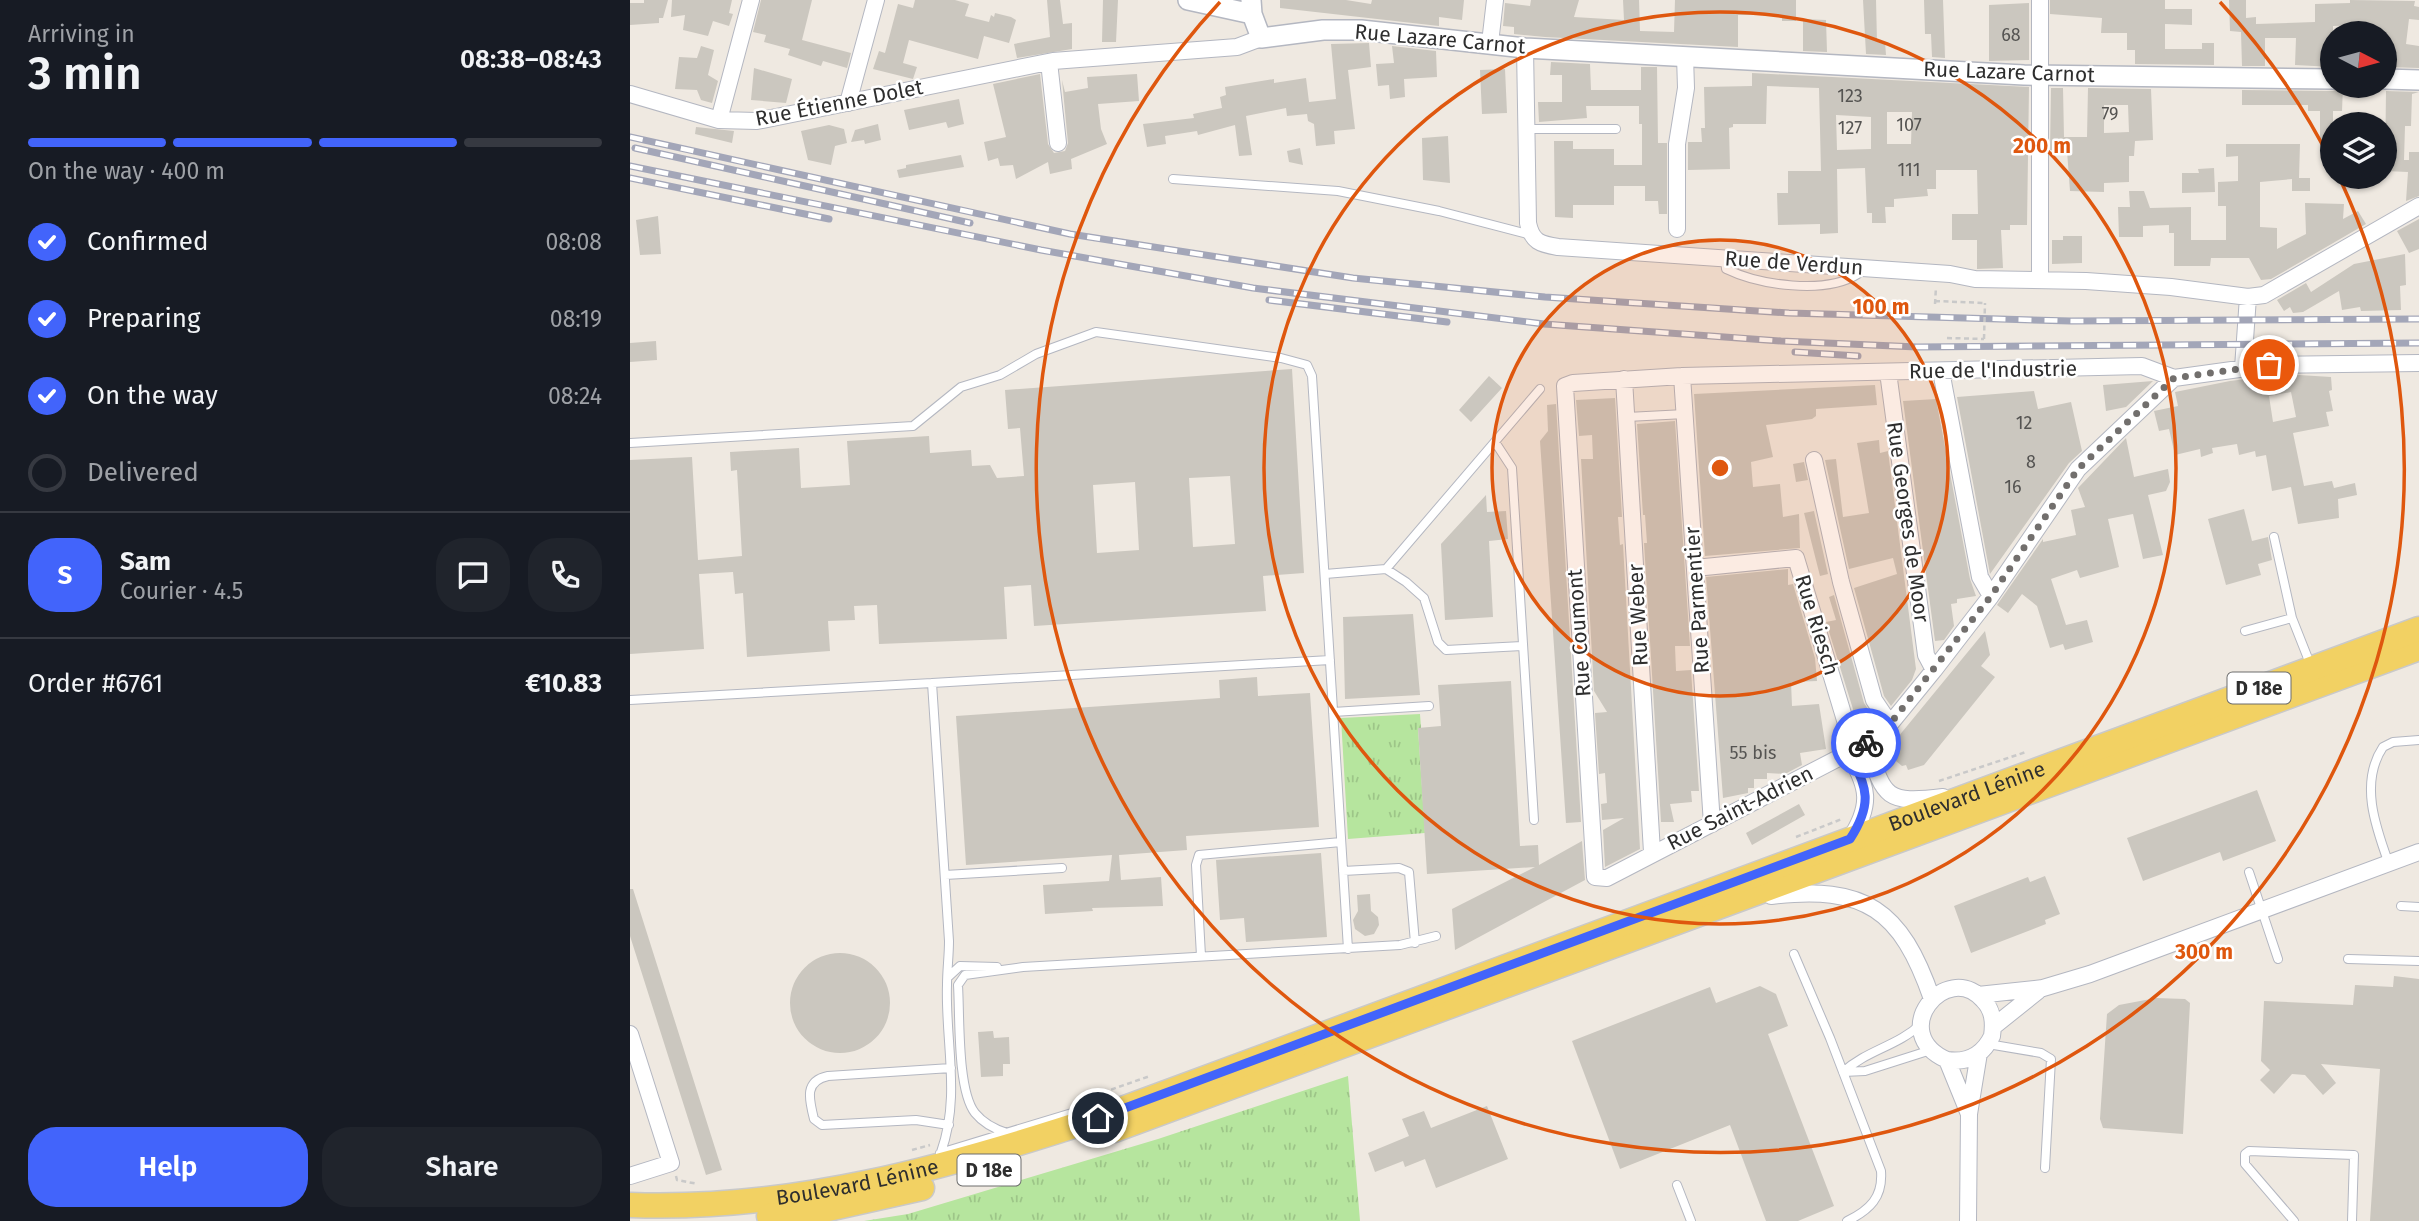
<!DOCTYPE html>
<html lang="en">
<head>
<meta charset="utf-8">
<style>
  body { margin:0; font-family:"Fira Sans",sans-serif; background:#20242c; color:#f1f3f6; height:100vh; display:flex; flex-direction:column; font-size:26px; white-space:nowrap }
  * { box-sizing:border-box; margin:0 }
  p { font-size:23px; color:#9ea1a6 }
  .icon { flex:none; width:38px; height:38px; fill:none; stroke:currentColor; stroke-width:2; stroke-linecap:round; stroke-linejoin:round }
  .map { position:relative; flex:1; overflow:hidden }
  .side { display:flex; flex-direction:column; background:#171b24; width:630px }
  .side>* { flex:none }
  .needle { width:46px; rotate:96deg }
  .tools { position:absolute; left:1690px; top:21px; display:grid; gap:14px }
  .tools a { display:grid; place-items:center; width:77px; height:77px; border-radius:50%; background:#171b24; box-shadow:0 2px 5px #0004; font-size:35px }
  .pin { position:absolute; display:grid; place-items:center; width:60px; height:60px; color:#fff; margin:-30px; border:4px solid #fff; border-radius:50%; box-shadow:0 2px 7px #0007 }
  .courier { position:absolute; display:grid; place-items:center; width:70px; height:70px; margin:-35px; border:5px solid #4264fb; border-radius:50%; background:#fff; color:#222; box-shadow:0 2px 9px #0007 }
  .overview em { font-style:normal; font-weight:600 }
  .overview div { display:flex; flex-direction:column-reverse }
  .overview { display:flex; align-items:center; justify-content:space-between; height:119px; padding:0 28px }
  h1 { font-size:46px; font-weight:600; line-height:52px }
  .bar { display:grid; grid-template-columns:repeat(4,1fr); gap:10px 7px; align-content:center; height:84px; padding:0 28px }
  .bar i { height:9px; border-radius:5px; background:#363941 }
  .bar .current { background:#4264fb }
  .bar p { grid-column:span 4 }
  .line { display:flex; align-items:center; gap:18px; padding:0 28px; border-top:2px solid #363941 }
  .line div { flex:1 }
  .round { display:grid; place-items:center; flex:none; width:74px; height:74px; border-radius:28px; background:#20242c }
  ol { padding:0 28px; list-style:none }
  li { display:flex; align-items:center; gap:21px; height:77px }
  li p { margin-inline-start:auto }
  li .icon { padding:7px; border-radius:50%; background:#4264fb; color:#fff; stroke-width:4 }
  li:last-child { color:#9ea1a6 }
  li i { width:38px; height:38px; border:4px solid #363941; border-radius:50% }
  .button { display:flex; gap:14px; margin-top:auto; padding:14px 28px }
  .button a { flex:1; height:80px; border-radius:28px; background:#4264fb; color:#fff; font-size:28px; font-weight:600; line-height:80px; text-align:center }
  .button a+a { background:#20242c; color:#f1f3f6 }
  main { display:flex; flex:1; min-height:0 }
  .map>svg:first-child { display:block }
</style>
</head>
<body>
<main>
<section class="side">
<div class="overview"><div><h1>3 min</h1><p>Arriving in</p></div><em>08:38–08:43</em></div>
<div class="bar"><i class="current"></i><i class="current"></i><i class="current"></i><i></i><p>On the way · 400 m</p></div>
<ol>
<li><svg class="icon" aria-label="check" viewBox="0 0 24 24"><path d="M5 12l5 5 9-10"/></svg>Confirmed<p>08:08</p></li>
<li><svg class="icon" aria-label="check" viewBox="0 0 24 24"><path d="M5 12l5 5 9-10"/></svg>Preparing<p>08:19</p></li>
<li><svg class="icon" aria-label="check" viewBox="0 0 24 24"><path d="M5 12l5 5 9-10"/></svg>On the way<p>08:24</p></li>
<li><i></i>Delivered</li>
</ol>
<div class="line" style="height:126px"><b class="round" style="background:#4264fb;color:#fff">S</b><div><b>Sam</b><p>Courier · 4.5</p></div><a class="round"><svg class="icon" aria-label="chat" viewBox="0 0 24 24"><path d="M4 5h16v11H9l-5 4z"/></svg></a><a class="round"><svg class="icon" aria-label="phone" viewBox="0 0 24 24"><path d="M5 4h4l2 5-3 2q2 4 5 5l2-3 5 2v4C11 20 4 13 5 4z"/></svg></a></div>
<div class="line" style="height:91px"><div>Order #6761</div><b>€10.83</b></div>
<div class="button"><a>Help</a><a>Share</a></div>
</section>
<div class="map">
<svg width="1789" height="1221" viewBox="0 0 1789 1221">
  <defs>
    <pattern id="grass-tufts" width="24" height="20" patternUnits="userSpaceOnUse" patternTransform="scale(1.75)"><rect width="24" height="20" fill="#b6e59e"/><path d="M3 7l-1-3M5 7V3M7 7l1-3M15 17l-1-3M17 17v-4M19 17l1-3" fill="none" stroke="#9dc588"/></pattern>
  </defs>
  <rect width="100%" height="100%" fill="#efe9e1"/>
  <path fill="url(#grass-tufts)" d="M790 714 791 728H788L795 833 718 839 711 718Z
    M718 1076 730 1221H234L278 1214 528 1139Z"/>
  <path fill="#cbc7bf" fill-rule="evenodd" d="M14 0H38L33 18H29V23L0 25V3H14Z
    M42 0H102L99 13 103 14 99 26 83 21 78 36 53 30 55 15 41 17Z
    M131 0H182L172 40 221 53 217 68 193 61 191 66 158 55 160 49 134 42 136 35 123 32Z
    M285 0H325L339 4 335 16 359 22 361 15 364 17 365 13 381 17 386 20 379 43 354 36 348 59 279 40 273 63 287 67 283 79 243 69 249 51 255 53 268 4 283 8Z
    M417 0H430L433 24 442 23V49L387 58 384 44 420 37Z
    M473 0H488L486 42H472Z
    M650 0H716L741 4 742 0H834L832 20 809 17V26L650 8Z
    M901 0H949L944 17 994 20 993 0H1009L1010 31 1044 32 1045 0H1166V21H1152V15H1108V47L915 37 884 34V27L873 26 875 3 900 6Z
    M1233 0H1246L1247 42H1255L1256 55 1236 54Z
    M1294 0H1313L1315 58 1302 57 1301 34H1295Z
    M1420 0H1535V9H1562V25L1535 24V49H1572V43H1584V65L1505 64V50H1497V33H1471L1472 18 1420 14Z
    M1599 0H1616V18L1626 17V24L1685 22V4L1720 3V0L1785 1 1784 6 1789 7V20L1779 19 1776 44 1789 46V68L1757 67 1755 33H1744V26L1729 25 1703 26V67L1665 65 1666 38H1635V66H1612L1611 32 1600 31Z
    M1399 3V60L1359 61V5Z
    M1173 19 1196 20 1197 52 1173 51Z
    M739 43 741 67 718 70 725 129 704 131 705 144 686 146 684 124 678 121 677 114 657 116 656 108 616 116 622 155 609 156 605 125 568 135 567 131 535 136 536 144 517 147 513 124 564 118 563 114 592 108 590 97 596 95 595 87 644 79V83L676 78 679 102 706 99 701 44Z
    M71 46 84 50 78 75 88 81 82 103 71 100 67 90 45 89 49 57 67 58Z
    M762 46 806 51 807 77 774 79 775 97 760 99 759 85 748 86 746 64 764 63Z
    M921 62 960 64 961 90H1011V67H1027L1028 143H1037V214H1029L1028 201H1015V186H984V205H943V218L925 217 924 141H943V149H984V165H1012V124H1009V106H956L957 118 909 122 908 102H932V75H920Z
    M124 68 162 79 156 103 121 100Z
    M875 69 877 113 852 114 850 70Z
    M1122 73 1399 87 1397 225H1380V230H1371L1373 268 1347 269V240H1322V214H1348L1347 170H1306V189H1297L1298 196 1264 199V207H1255L1256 223H1242V213H1237L1235 168 1207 169 1208 233 1190 234V224L1148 225 1147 193H1158V171H1191L1189 88 1137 86 1136 124H1103V127L1099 128 1100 169 1058 170V142H1072L1071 128H1075L1074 87 1122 86ZM1257 112H1282L1281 144H1257ZM1206 115 1241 117V149L1207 150Z
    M410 74 418 144 424 153 435 151 438 143 432 80 435 92 458 88 457 77 507 74 509 101 468 104 471 129 477 144 441 159 442 169 420 174 418 162 386 179 383 165 370 166 368 158 358 161 354 142 376 137 363 84Z
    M1713 86 1712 111H1703V152H1690V111H1678V105H1612V90L1703 91Z
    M1421 88H1433L1434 137H1457L1458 88 1521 89 1523 140 1505 141 1504 156H1499V182L1474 183V192L1440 191 1437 151 1420 150ZM1474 105H1498L1499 132 1474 133Z
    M1756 91 1789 92 1782 94 1781 126H1775L1774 160H1779V152H1789V196L1776 201 1778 172 1755 171Z
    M329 99 334 124 318 128 316 122 279 130 274 110Z
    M248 124 251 140 235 144 234 140 221 142 225 130Z
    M199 125 214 129 217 143 205 146 201 165 178 160 171 131Z
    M66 127 104 131 102 143 65 134Z
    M818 136 820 183 793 180 792 138Z
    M1596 144H1670L1669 178H1680V191H1662V179L1630 182V227L1647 228V249L1676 234 1675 203 1714 204 1713 219 1728 211 1736 224 1641 279 1631 280 1619 258H1581L1580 266H1544V233H1539V225L1513 226V237H1489L1488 207H1500L1499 191H1514L1520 208 1561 207V240H1596V206H1588V182L1608 181V156L1596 157Z
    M670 148 673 165 659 162 657 151Z
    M331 155 334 167 269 178 267 170 276 168V165Z
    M1584 168 1585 192 1552 193V173H1569L1568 169Z
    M28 216 31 254 10 255 6 220Z
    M1789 219V249L1779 253 1767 231Z
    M1433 236H1452V263L1422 264V240H1433Z
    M1775 254 1776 285 1770 286 1771 310 1731 311 1730 307 1712 310 1709 291 1673 312 1663 313 1660 307 1654 311 1647 300 1676 283 1681 292 1724 264Z
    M26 341 27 360 0 362V343Z
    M662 369 674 573 633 576 636 611 404 626 401 585 374 587 377 639 249 644 247 605 224 606 225 620 198 621 200 651 117 657 113 593 105 594 103 572 69 574 74 649 0 654V460L62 457 68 560 112 556 107 470 101 471 100 452 169 448 171 488 220 485 217 441 299 436 300 453 341 450 342 466 360 465 367 478 394 476 390 428 378 429 375 390ZM600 476 605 544 563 547 559 478ZM505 482 509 550 467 553 463 485Z
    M1669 375 1701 377 1702 390 1699 391 1703 411 1696 412 1699 426 1663 433 1674 486 1702 481 1704 488 1725 483 1727 495 1708 499 1709 518 1668 524 1661 487 1642 491 1636 455 1626 457 1625 451 1609 455 1607 444 1582 448 1583 453 1571 457 1570 449 1545 455 1539 429 1529 431 1524 411 1548 406 1545 392 1600 381 1640 376 1641 381ZM1661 392 1666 417 1643 422 1639 396Z
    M859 376 872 388 841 422 829 410Z
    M1523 381 1496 407 1476 411 1473 385Z
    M1245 385 1247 405 1186 409V416L1182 419 1136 425 1143 457 1121 462 1123 487 1150 484 1153 517 1169 514 1170 548 1075 556 1064 394Z
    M1404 391 1408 409 1441 402 1452 451 1439 463 1360 574 1327 397Z
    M985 398 992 517H988L990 545 993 544 1010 849 975 867 973 830 994 818 972 820 971 804 977 803 975 773 969 774 965 713 977 712 964 691 951 459H963L962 435 949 436 946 400Z
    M1306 399 1340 579 1346 596 1327 599V603L1321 604 1324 626 1314 640 1305 641 1273 401Z
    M926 404 951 822 936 823 910 441 918 431 917 405Z
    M1045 421 1060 646H1045L1046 671 1061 670 1069 791H1061L1062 802 1040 804 1044 822H1031L1014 543H1017L1015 515H1013L1007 424Z
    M1496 438 1504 477 1538 469 1540 482 1536 491 1518 495 1533 555 1513 559 1503 514 1478 519 1489 567 1450 578 1447 570 1421 579 1436 625 1457 620 1463 642 1435 650 1433 644 1420 648 1407 606 1392 594 1378 613 1367 605 1413 539V542L1446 535 1441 510 1455 507 1448 488Z
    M1249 440 1250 453 1258 451 1286 669 1282 680 1261 706 1254 696 1224 588 1267 574 1263 558 1219 569 1195 460 1206 459 1213 517 1239 513 1227 443Z
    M1174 462 1178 480 1166 482 1163 464Z
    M856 495 857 512 876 511 878 539 859 541 863 617 815 620 811 544Z
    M1614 509 1622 541 1638 537 1642 560 1628 564 1631 575 1596 585 1578 519Z
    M1184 511 1198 574 1190 576 1174 513Z
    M1158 569V585L1163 584 1185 658 1187 681 1161 682 1162 706 1189 704 1196 749 1170 753 1172 765 1155 774 1137 773V779H1124V788H1118V793L1093 798 1076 577Z
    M1204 595 1234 703 1246 721 1232 731 1230 721 1227 722 1196 622 1206 620 1199 597Z
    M783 614 790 695 715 699 713 617Z
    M1355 631 1360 655 1351 666 1365 677 1294 765 1278 770 1276 765 1272 766 1260 756 1263 752 1259 748Z
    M627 677 628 696 680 693 689 827 556 836 557 850 489 855 491 880 531 877 533 906 462 908 463 911 415 914 413 885 479 881 482 855 336 865 326 716 590 698 589 680Z
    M881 681 890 846 908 845 909 865 952 841 955 880 825 950 822 909 905 867 797 874 788 728 811 726 808 685Z
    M1627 790 1646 841 1593 861 1590 852 1513 881 1497 838Z
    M1169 804 1175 815 1122 845 1116 833Z
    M691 853 697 937 616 942 614 918 590 920 586 860Z
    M1415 876 1430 914 1415 920 1416 924 1341 953 1324 906 1398 877 1400 882Z
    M0 889H3L92 1170 76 1175 0 936Z
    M740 894 741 911 748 917 749 925 744 934 735 936 725 929 723 920 728 911 727 895Z
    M160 1003a50 50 0 1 1 100 0a50 50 0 1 1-100 0Z
    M1764 976 1789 979V1221H1740L1750 1069 1691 1064 1706 1083 1693 1095 1675 1075 1662 1074 1644 1094 1630 1080 1640 1070 1631 1061 1634 1001 1723 1005 1725 985 1763 987Z
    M1130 986 1146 994 1158 1026 1138 1034 1204 1206 1168 1221H1136L1100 1125 990 1169 942 1041 1080 987 1086 1003Z
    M1526 998 1555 999 1560 1003 1553 1134 1473 1128 1470 1119 1477 1014 1489 1005Z
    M363 1031 364 1038 379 1037 380 1064H373V1076L351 1077 348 1032Z
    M857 1106 878 1159 806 1188 795 1159 775 1167 773 1161 745 1172 738 1153 779 1136 772 1119 794 1111 801 1128Z"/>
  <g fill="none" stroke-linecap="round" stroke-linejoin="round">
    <defs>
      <path id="service" d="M897 129H986
        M543 179 708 191 809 211 901 235
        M1095 258 1096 269C1129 285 1195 295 1228 274L1229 268
        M997 417 1055 414
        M865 442 882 468 904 820
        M0 443 283 426 331 387 370 375 406 354 466 332 651 358 677 365 682 376 718 949
        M1644 537 1662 618 1681 666
        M756 569 910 389
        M695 574 756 569 776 582 794 598 808 642 816 650 892 646
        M1615 631 1662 618
        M302 683 700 660
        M0 700 302 683 319 941C319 956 317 970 317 985 315 1041 331 1097 311 1152
        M703 712 799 706
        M1759 864C1746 828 1729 783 1753 747L1763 742 1789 740
        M713 871 769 868 779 872 785 943
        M1619 872 1648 959
        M315 875 432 868
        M1771 906 1789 907
        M1164 954 1200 1038 1251 1171C1253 1197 1240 1210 1217 1221
        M571 956 566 865 569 855 711 842
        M1718 959 1789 961
        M318 977 330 966 367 967
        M1358 1044 1411 1053 1421 1059 1415 1168
        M1213 1072C1237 1050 1268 1046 1291 1024
        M1213 1072 1235 1071 1301 1050
        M319 1125 286 1120 192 1125 184 1119C179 1099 174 1081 198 1076L321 1068
        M377 1133C364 1129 354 1124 345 1113 327 1090 330 1016 328 985L335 975 393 967 770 945 806 936
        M310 1153 455 1109
        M1047 1185 1061 1221
        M1664 1221 1615 1164V1154L1619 1151 1724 1155 1722 1221"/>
      <path id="minor" d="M860 43 865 0
        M895 48 898 223C902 242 910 244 928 247L1320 274 1345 279 1456 281 1541 287 1618 297 1634 295 1789 206
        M419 62 428 143
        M0 94 89 120 127 121 423 61 607 47 631 38
        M218 103 246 0
        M89 120 121 0
        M1047 229V144L1056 88 1055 56
        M1410 280V0
        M1613 368 1618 297
        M1311 371 1350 577 1361 596
        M1258 372 1296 655 1304 670
        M1052 376 1082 824
        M1544 378 1448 469 1361 596 1304 670 1260 724 1224 750 977 878 965 877 935 386 943 383 1052 376 1512 366 1544 378 1638 365 1789 363
        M994 379 1022 852
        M1184 460 1211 582 1244 700 1260 724
        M1065 568 1166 558 1224 750
        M1237 743C1254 797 1254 804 1313 797
        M1218 753C1239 787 1242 805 1220 839
        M1141 896C1235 885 1271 909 1302 999
        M1348 995 1413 988 1460 974 1789 852
        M1363 1027 1408 991
        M0 1034 41 1163 0 1176
        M1317 1060C1338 1063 1353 1055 1362 1036 1364 1022 1363 1010 1353 1000 1316 959 1256 1033 1317 1060L1339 1114
        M1338 1221 1339 1114 1349 1053"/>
      <path id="tertiary" d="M558 0 622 14
        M621 0 622 14 631 38 693 30H731L895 48 1394 75 1703 79
        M1755 79 1789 80"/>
      <g id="primary">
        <path d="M484 1130 1789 648"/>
        <path id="s1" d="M0 1205C162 1211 316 1168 468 1118L1789 629"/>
        <path d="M139 1216 198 1209 292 1188"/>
      </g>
    </defs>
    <use href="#service" stroke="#b4b7c1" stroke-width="10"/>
    <use href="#minor" stroke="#b4b7c1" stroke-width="18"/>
    <use href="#tertiary" stroke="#b4b7c1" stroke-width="22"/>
    <use href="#primary" stroke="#c9c9c9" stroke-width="27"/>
    <path stroke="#c9c9c9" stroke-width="2.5" stroke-dasharray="5 3.5" stroke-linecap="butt" d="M1305 301 1355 303
      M1305 304 1306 287
      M1317 338 1354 339
      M1309 781 1396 752
      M1166 837 1212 819
      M457 1098 520 1076
      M282 1150 300 1145
      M46 1176 47 1180 68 1184"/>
    <use href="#service" stroke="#fff" stroke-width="8"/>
    <use href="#minor" stroke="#fff" stroke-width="16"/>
    <use href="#tertiary" stroke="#fff" stroke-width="19"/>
    <use href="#primary" stroke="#f2d163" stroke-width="24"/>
    <defs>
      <path id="rail" d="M0 137 440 234 723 278 915 297 1159 313 1441 321 1789 319
        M5 148 340 223
        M0 166 411 250 623 288 914 324 1151 341 1287 347 1789 343
        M0 178 199 219
        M639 300 817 322
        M1165 352 1228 356"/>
    </defs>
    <use href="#rail" stroke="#a3a6b8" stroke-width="7"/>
    <use href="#rail" stroke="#fff" stroke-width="4.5" stroke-dasharray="13" stroke-linecap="butt"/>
    <path stroke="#c9c9c9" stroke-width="2.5" stroke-dasharray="5 3.5" stroke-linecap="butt" d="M1354 339 1355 303"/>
  </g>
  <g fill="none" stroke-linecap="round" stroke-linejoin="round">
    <path stroke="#726f6d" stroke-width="7" stroke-dasharray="0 12.6" d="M1236 743 1260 724 1361 596 1448 469 1544 378 1639 365"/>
    <path stroke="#4264fb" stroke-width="9" d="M468 1118 1220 839C1242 805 1239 787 1218 753L1236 743"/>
  </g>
  <circle cx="1090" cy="468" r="228" fill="#df570e" fill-opacity=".12"/>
  <g fill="none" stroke="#df570e" stroke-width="3.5">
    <circle cx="1090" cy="468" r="228"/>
    <circle cx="1090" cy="468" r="456"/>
    <path d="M1590 2A684 684 0 0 1 1702 163M1710 179A684 684 0 1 1 590 2"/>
  </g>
  <g text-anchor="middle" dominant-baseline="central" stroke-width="5" stroke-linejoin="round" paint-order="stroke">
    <g font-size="18" fill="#555452">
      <text x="1381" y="35">68</text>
      <text x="1220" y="96">123</text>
      <text x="1480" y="114">79</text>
      <text x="1279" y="125">107</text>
      <text x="1220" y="128">127</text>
      <text x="1279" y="170">111</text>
      <text x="1394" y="423">12</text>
      <text x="1401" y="462">8</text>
      <text x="1383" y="487">16</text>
      <text x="1123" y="753">55 bis</text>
    </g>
    <g fill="#fff" stroke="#6d6d6d" stroke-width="2">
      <rect x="1597.5" y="672.5" width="63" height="31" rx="5"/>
      <rect x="327.5" y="1154.5" width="63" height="31" rx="5"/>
    </g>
    <g font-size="19" font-weight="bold" fill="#2e2e2e">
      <text x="1629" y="688">D 18e</text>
      <text x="359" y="1170">D 18e</text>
    </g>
    <g font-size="21" fill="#2e2e2e" stroke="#fff">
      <text transform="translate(810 39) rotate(5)">Rue Lazare Carnot</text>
      <text transform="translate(1379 72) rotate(2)">Rue Lazare Carnot</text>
      <text transform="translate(209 103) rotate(-11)">Rue Étienne Dolet</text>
      <text transform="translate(1164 263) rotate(4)">Rue de Verdun</text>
      <text transform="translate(1363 370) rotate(-1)">Rue de l'Industrie</text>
      <text transform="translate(1278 522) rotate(82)">Rue Georges de Moor</text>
      <text transform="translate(1067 600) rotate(-94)">Rue Parmentier</text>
      <text transform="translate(1008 615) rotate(-93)">Rue Weber</text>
      <text transform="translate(1187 625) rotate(73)">Rue Riesch</text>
      <text transform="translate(949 633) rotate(-94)">Rue Coumont</text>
      <text stroke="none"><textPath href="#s1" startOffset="1405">Boulevard Lénine</textPath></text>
      <text transform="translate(1110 808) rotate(-27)">Rue Saint-Adrien</text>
      <text stroke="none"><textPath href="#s1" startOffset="229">Boulevard Lénine</textPath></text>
    </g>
  </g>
  <circle cx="1090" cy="468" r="10" fill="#df570e" stroke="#fff" stroke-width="3.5"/>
  <g font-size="21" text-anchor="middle" font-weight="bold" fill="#df570e" stroke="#fff" stroke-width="5" stroke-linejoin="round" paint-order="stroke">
    <text x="1412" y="153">200 m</text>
    <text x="1251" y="314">100 m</text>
    <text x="1574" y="959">300 m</text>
  </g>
</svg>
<div class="tools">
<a><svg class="needle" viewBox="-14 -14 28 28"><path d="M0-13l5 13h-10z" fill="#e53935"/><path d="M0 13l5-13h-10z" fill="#9ea1a6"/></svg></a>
<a><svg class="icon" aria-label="layers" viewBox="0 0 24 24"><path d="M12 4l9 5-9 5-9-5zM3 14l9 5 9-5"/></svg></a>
</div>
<div class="pin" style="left:1639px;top:365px;background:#ea580c"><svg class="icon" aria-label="bag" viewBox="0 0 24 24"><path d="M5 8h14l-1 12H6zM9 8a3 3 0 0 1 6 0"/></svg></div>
<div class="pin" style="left:468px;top:1118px;background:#1f2937"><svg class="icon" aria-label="home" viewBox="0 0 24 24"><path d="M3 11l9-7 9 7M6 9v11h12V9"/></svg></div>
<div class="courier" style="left:1236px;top:743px"><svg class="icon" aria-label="bike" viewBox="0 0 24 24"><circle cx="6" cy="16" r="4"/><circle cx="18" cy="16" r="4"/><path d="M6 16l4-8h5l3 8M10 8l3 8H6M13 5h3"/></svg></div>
</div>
</main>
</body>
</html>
